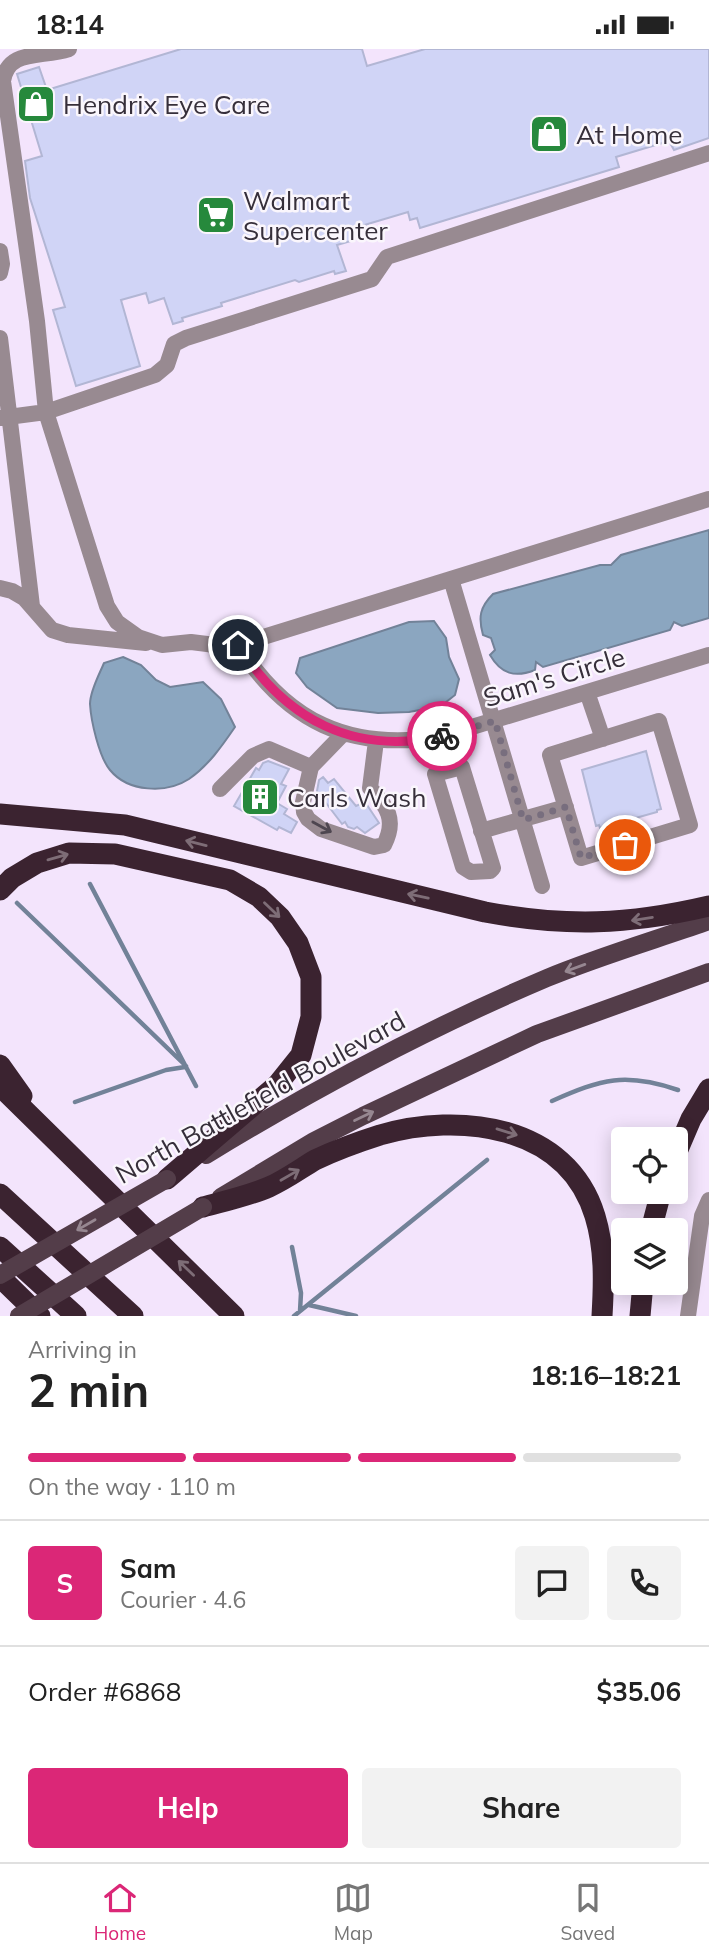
<!DOCTYPE html>
<html lang="en">
<head>
<meta charset="utf-8">
<style>
  body { margin:0; font-family:Mulish,sans-serif; background:#f2f2f2; color:#222; height:100vh; display:flex; flex-direction:column; font-size:26px; white-space:nowrap }
  * { box-sizing:border-box; margin:0 }
  p { font-size:23px; color:#767676 }
  .icon { flex:none; width:38px; height:38px; fill:none; stroke:currentColor; stroke-width:2; stroke-linecap:round; stroke-linejoin:round }
  .map { position:relative; height:1267px; overflow:hidden }
  .drawer { display:flex; flex-direction:column; background:#fff; flex:1 }
  .drawer>* { flex:none }
  .buttons { position:absolute; left:611px; top:1078px; display:grid; gap:14px }
  .buttons a { display:grid; place-items:center; width:77px; height:77px; border-radius:7px; background:#fff; box-shadow:0 4px 18px #0003; font-size:35px }
  .pin { position:absolute; display:grid; place-items:center; width:60px; height:60px; color:#fff; margin:-30px; border:4px solid #fff; border-radius:50%; box-shadow:0 2px 7px #0007 }
  .courier { position:absolute; display:grid; place-items:center; width:70px; height:70px; margin:-35px; border:5px solid #db2777; border-radius:50%; background:#fff; color:#222; box-shadow:0 2px 9px #0007 }
  .summary em { font-style:normal; font-weight:700 }
  .summary div { display:flex; flex-direction:column-reverse }
  .summary { display:flex; align-items:center; justify-content:space-between; height:119px; padding:0 28px }
  h1 { font-size:46px; font-weight:700; line-height:52px }
  .bar { display:grid; grid-template-columns:repeat(4,1fr); gap:10px 7px; align-content:center; height:84px; padding:0 28px }
  .bar i { height:9px; border-radius:5px; background:#e0e0e0 }
  .bar .active { background:#db2777 }
  .bar p { grid-column:span 4 }
  .line { display:flex; align-items:center; gap:18px; padding:0 28px; border-top:2px solid #e0e0e0 }
  .line div { flex:1 }
  .round { display:grid; place-items:center; flex:none; width:74px; height:74px; border-radius:7px; background:#f2f2f2 }
  .button { display:flex; gap:14px; margin-top:auto; padding:14px 28px }
  .button a { flex:1; height:80px; border-radius:7px; background:#db2777; color:#fff; font-size:28px; font-weight:700; line-height:80px; text-align:center }
  .button a+a { background:#f2f2f2; color:#222 }
  .status { display:flex; justify-content:space-between; align-items:center; height:49px; padding:0 35px; background:#fff; direction:ltr }
  .status svg { height:19px; fill:currentColor }
  .tab-bar { display:flex; justify-content:space-around; align-items:center; height:98px; border-top:2px solid #e0e0e0; background:#fff; font-size:19px; color:#767676 }
  .tab-bar a { display:grid; justify-items:center; gap:4px }
  .tab-bar .active { color:#db2777 }
  .map>svg:first-child { display:block }
</style>
</head>
<body>
<div class="status"><b>18:14</b><svg viewBox="0 0 49 12"><path d="M0 12V9h3v3zM5 12V6h3v6zM10 12V3h3v9zM15 12V0h3v12zM26 1h20v11H26zM47 4h2v5h-2z"/></svg></div>
<div class="map">
<svg width="709" height="1267" viewBox="0 0 709 1267">
  <rect width="100%" height="100%" fill="#f3e4fc"/>
  <path fill="#8ba6c0" stroke="#728298" stroke-width="2" d="M709 481V569L682 577 674 573 670 581 543 618 536 613 535 621C515 629 501 625 490 606L495 601 491 589 483 586C478 568 480 558 493 545L600 516H611L621 506Z
    M434 572 446 589 449 608 459 630 455 646 441 657 409 663 378 664 337 659 307 638 296 624 300 609 409 573Z
    M123 608 141 616 156 631 170 638 203 633 221 650 235 678C222 697 208 717 189 730 166 745 128 743 110 721 99 708 91 672 90 655 90 642 99 626 104 614Z"/>
  <g fill="none" stroke-linecap="round" stroke-linejoin="round">
    <path stroke="#728298" stroke-width="4.5" d="M90 835 196 1037
      M17 854 186 1017
      M552 1052C602 1030 625 1023 678 1041
      M75 1053 166 1021 185 1018
      M292 1198 301 1244 300 1262
      M309 1256 356 1267
      M294 1267 487 1111"/>
  </g>
  <path fill="#d0d4f6" stroke="#b2b6d4" stroke-width="2" d="M181 0H362L367 17 425 0H709V89L674 101 669 92 616 108 619 118 420 179 417 169 410 171 408 163 351 180 354 191 337 196 346 222 335 225 334 222 299 233 295 231 221 254 222 257 182 269 183 272 173 275 164 249 149 254 146 244 121 251 140 317 76 337 53 261 65 258 30 149 25 112 42 107 17 25 39 18 47 41Z
    M646 702 661 760 657 761V763L600 779 599 776 596 777 582 721Z
    M268 712 289 720 281 735 286 737 277 754 287 760 284 765 297 773 291 784 279 778 277 781 234 757 256 719 259 721 263 714Z
    M323 728 328 734 334 730 356 757 365 753 379 774 365 784 357 778 354 780 348 778 345 773 342 775 317 742 319 731Z"/>
  <g fill="none" stroke-linecap="round" stroke-linejoin="round">
    <path stroke="#988a91" stroke-width="16" d="M709 104 387 208 372 230 186 289 174 295 167 316 155 326 46 363 107 557 117 573 138 588 162 596 191 593 231 598 709 450
      M0 202 2 215 0 224
      M0 289 32 557
      M0 369 46 363 37 272 3 32C8 0 40 9 69 0
      M451 530 542 837
      M0 539 12 542 24 549 52 581 68 586 146 594
      M238 596C287 673 349 702 439 688L709 606
      M587 643 603 690
      M659 672 690 776 581 809 550 706Z
      M344 684 311 718 303 753 304 763 308 770 321 780 374 798 384 796C397 771 387 757 370 739L376 692
      M462 718 493 819 490 822 471 823 463 818 435 725Z
      M220 740 253 707 269 700 311 718
      M481 782 566 758
      M688 1267 702 1167 709 1151"/>
    <path stroke="#533d49" stroke-width="18" d="M206 1106C316 1039 429 979 547 929 600 907 655 891 709 872
      M221 1148 314 1092 363 1067 537 985 709 923"/>
    <path stroke="#3b2330" stroke-width="21" d="M0 765 125 776 485 863C566 878 628 876 709 857
      M0 841 12 829 37 814 69 804 115 805 230 831 259 848 280 868 298 894 311 928V968L301 1006 277 1036 167 1130
      M0 1016 22 1047
      M0 1037 234 1267
      M676 1105 691 1070 709 1040
      M0 1145 133 1267
      M203 1158C225 1152 248 1147 269 1138 285 1131 300 1120 315 1111 336 1101 358 1093 380 1086 459 1063 567 1075 595 1167 605 1200 604 1233 602 1267
      M651 1181 661 1143
      M0 1198 76 1267
      M0 1228 40 1267
      M640 1267 643 1234"/>
    <path stroke="#533d49" stroke-width="18" d="M0 1226 167 1130
      M19 1267 203 1158"/>
  </g>
  <defs><path id="oneway-shaft" d="M-6 0H5M1.5-3L5.5 0L1.5 3" fill="none" stroke-width="1.6" stroke-linecap="round" stroke-linejoin="round" transform="scale(1.75)"/></defs>
  <use stroke="#4e4650" href="#oneway-shaft" transform="translate(322 778) rotate(29)"/>
  <g stroke="#7e6d77">
    <use href="#oneway-shaft" transform="translate(196 794) rotate(-166)"/>
    <use href="#oneway-shaft" transform="translate(58 808) rotate(-16)"/>
    <use href="#oneway-shaft" transform="translate(418 847) rotate(-168)"/>
    <use href="#oneway-shaft" transform="translate(272 861) rotate(44)"/>
    <use href="#oneway-shaft" transform="translate(642 870) rotate(171)"/>
    <use href="#oneway-shaft" transform="translate(507 1083) rotate(17)"/>
    <use href="#oneway-shaft" transform="translate(290 1126) rotate(-30)"/>
    <use href="#oneway-shaft" transform="translate(186 1219) rotate(-136)"/>
  </g>
  <g stroke="#968791">
    <use href="#oneway-shaft" transform="translate(575 919) rotate(160)"/>
    <use href="#oneway-shaft" transform="translate(364 1067) rotate(-26)"/>
    <use href="#oneway-shaft" transform="translate(86 1176) rotate(150)"/>
  </g>
  <g fill="none" stroke-linecap="round" stroke-linejoin="round">
    <path stroke="#786e7e" stroke-width="7" stroke-dasharray="0 12.6" d="M442 687 495 672 523 771 566 758 581 809 625 796"/>
    <path stroke="#db2777" stroke-width="9" d="M238 596C285 670 354 707 442 687"/>
  </g>
  <defs>
    <symbol id="shop-square" viewBox="-11 -11 22 22"><rect x="-9" y="-9" width="18" height="18" rx="4" fill="#26893c" stroke="#faf6fc"/><path d="M-5-2.5h2.3a2.7 3.5 0 0 1 5.4 0H5L5.5 6h-11ZM-1.5-2.5h3a1.5 2.3 0 0 0-3 0Z" fill="#fff"/></symbol>
    <symbol id="supermarket-square" viewBox="-11 -11 22 22"><rect x="-9" y="-9" width="18" height="18" rx="4" fill="#26893c" stroke="#faf6fc"/><path d="M-6-5.5h2.5l.6 2H6L4.5 2H-2.5L-4.4-4H-6ZM-1.5 3.2a1.3 1.3 0 1 0 .1 0ZM3 3.2a1.3 1.3 0 1 0 .1 0Z" fill="#fff"/></symbol>
    <symbol id="building-square" viewBox="-11 -11 22 22"><rect x="-9" y="-9" width="18" height="18" rx="4" fill="#26893c" stroke="#faf6fc"/><path d="M-4-6H4V6H1V3H-1V6H-4ZM-2.5-4.3h1.7v1.8h-1.7ZM.8-4.3h1.7v1.8H.8ZM-2.5-1h1.7V.8h-1.7ZM.8-1h1.7V.8H.8Z" fill="#fff"/></symbol>
  </defs>
  <g fill-rule="evenodd">
    <use href="#shop-square" x="14" y="33" width="44" height="44"/>
    <use href="#shop-square" x="527" y="63" width="44" height="44"/>
    <use href="#supermarket-square" x="194" y="144" width="44" height="44"/>
    <use href="#building-square" x="238" y="726" width="44" height="44"/>
  </g>
  <g text-anchor="middle" dominant-baseline="central" stroke-width="5" stroke-linejoin="round" paint-order="stroke">
    <g font-size="26" fill="#362f3a" stroke="#faf6fc" text-anchor="start">
      <text x="63" y="55">Hendrix Eye Care</text>
      <text x="576" y="85">At Home</text>
      <text x="243" y="151">Walmart<tspan x="243" dy="30">Supercenter</tspan></text>
      <text x="287" y="748">Carls Wash</text>
    </g>
    <g font-size="26" fill="#362f3a" stroke="#faf6fc">
      <text transform="translate(554 628) rotate(-17)">Sam's Circle</text>
      <text transform="translate(260 1048) rotate(-29)">North Battlefield Boulevard</text>
    </g>
  </g>
</svg>
<div class="buttons">
<a><svg class="icon" aria-label="locate" viewBox="0 0 24 24"><circle cx="12" cy="12" r="6"/><path d="M12 2v4M12 18v4M2 12h4M18 12h4"/></svg></a>
<a><svg class="icon" aria-label="layers" viewBox="0 0 24 24"><path d="M12 4l9 5-9 5-9-5zM3 14l9 5 9-5"/></svg></a>
</div>
<div class="pin" style="left:625px;top:796px;background:#ea580c"><svg class="icon" aria-label="bag" viewBox="0 0 24 24"><path d="M5 8h14l-1 12H6zM9 8a3 3 0 0 1 6 0"/></svg></div>
<div class="pin" style="left:238px;top:596px;background:#1f2937"><svg class="icon" aria-label="home" viewBox="0 0 24 24"><path d="M3 11l9-7 9 7M6 9v11h12V9"/></svg></div>
<div class="courier" style="left:442px;top:687px"><svg class="icon" aria-label="bike" viewBox="0 0 24 24"><circle cx="6" cy="16" r="4"/><circle cx="18" cy="16" r="4"/><path d="M6 16l4-8h5l3 8M10 8l3 8H6M13 5h3"/></svg></div>
</div>
<section class="drawer">
<div class="summary"><div><h1>2 min</h1><p>Arriving in</p></div><em>18:16–18:21</em></div>
<div class="bar"><i class="active"></i><i class="active"></i><i class="active"></i><i></i><p>On the way · 110 m</p></div>
<div class="line" style="height:126px"><b class="round" style="background:#db2777;color:#fff">S</b><div><b>Sam</b><p>Courier · 4.6</p></div><a class="round"><svg class="icon" aria-label="chat" viewBox="0 0 24 24"><path d="M4 5h16v11H9l-5 4z"/></svg></a><a class="round"><svg class="icon" aria-label="phone" viewBox="0 0 24 24"><path d="M5 4h4l2 5-3 2q2 4 5 5l2-3 5 2v4C11 20 4 13 5 4z"/></svg></a></div>
<div class="line" style="height:91px"><div>Order #6868</div><b>$35.06</b></div>
<div class="button"><a>Help</a><a>Share</a></div>
</section>
<nav class="tab-bar">
<a class="active"><svg class="icon" aria-label="home" viewBox="0 0 24 24"><path d="M3 11l9-7 9 7M6 9v11h12V9"/></svg>Home</a>
<a><svg class="icon" aria-label="map" viewBox="0 0 24 24"><path d="M3 6l6-2 6 2 6-2v14l-6 2-6-2-6 2zM9 4v14M15 6v14"/></svg>Map</a>
<a><svg class="icon" aria-label="saved" viewBox="0 0 24 24"><path d="M7 4h10v16l-5-4-5 4z"/></svg>Saved</a>
</nav>
</body>
</html>
